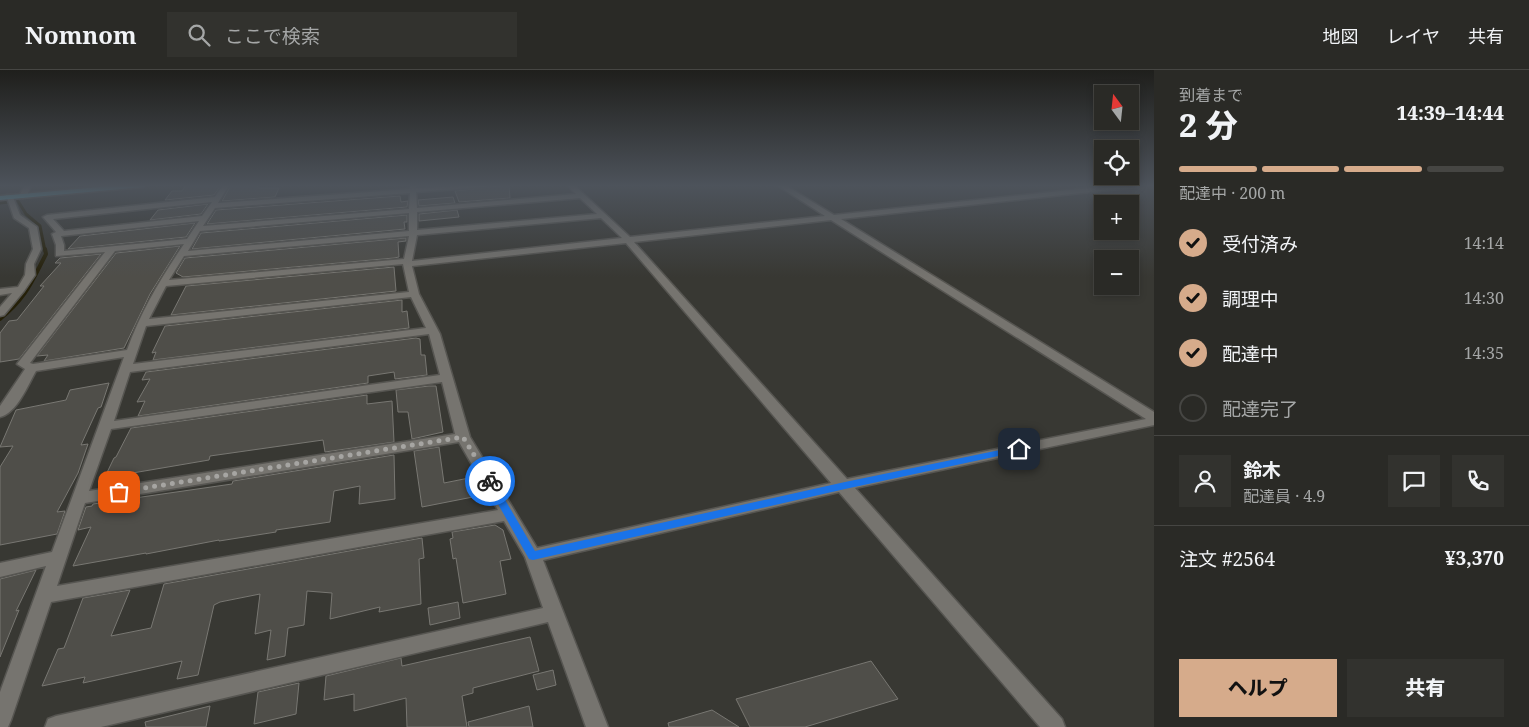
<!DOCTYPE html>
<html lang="ja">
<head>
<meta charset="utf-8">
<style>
  body { margin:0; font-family:"Noto Serif","Noto Sans JP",serif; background:#32322e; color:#f1f3f6; height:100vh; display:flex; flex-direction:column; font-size:19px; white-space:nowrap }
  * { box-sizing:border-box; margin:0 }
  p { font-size:16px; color:#a5a7a7 }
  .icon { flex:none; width:28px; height:28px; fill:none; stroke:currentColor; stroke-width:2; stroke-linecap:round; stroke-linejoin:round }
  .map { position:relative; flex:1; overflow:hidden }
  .drawer { display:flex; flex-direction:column; background:#2a2a26; width:375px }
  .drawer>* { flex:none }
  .needle { width:32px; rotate:345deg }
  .fabs { position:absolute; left:1094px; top:15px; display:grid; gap:10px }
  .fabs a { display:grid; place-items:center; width:45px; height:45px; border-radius:0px; background:#2a2a26; box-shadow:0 2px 8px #0003,0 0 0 1px #464643; font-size:25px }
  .pin { position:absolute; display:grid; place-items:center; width:42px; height:42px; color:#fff; margin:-21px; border-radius:10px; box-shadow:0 2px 8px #0006 }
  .courier { position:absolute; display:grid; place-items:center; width:50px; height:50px; margin:-25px; border:4px solid #1a73e8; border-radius:50%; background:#fff; color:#222; box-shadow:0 1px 6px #0007 }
  .summary em { font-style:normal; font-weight:800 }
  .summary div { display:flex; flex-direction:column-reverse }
  .summary { display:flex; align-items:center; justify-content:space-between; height:85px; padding:0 25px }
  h1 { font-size:32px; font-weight:800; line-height:38px }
  .bar { display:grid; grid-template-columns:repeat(4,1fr); gap:8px 5px; align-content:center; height:60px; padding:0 25px }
  .bar i { height:6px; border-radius:4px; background:#464643 }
  .bar .active { background:#d6ab8b }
  .bar p { grid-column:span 4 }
  .line { display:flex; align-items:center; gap:12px; padding:0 25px; border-top:1px solid #464643 }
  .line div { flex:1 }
  .round { display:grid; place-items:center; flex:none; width:52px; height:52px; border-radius:0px; background:#32322e }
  ol { padding:0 25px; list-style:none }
  li { display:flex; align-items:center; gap:15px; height:55px }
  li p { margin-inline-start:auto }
  li .icon { padding:5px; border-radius:50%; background:#d6ab8b; color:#111; stroke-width:4 }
  li:last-child { color:#a5a7a7 }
  li i { width:28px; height:28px; border:2px solid #464643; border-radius:50% }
  .action { display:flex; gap:10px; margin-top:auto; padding:10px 25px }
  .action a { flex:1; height:58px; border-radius:0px; background:#d6ab8b; color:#111; font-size:20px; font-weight:800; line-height:58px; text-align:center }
  .action a+a { background:#32322e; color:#f1f3f6 }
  header { display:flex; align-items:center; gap:30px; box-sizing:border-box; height:70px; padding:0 25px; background:#2a2a26; border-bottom:1px solid #464643 }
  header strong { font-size:24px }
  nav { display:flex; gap:28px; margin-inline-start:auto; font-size:18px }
  .search { width:350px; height:45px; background:#32322e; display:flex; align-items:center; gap:12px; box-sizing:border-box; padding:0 18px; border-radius:0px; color:#a5a7a7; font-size:19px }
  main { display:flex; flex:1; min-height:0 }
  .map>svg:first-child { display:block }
</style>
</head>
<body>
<header>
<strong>Nomnom</strong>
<div class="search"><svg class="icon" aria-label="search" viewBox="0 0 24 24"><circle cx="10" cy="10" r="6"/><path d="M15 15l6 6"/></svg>ここで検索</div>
<nav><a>地図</a><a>レイヤ</a><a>共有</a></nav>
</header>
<main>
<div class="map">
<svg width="1154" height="657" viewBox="0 0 1154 657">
  <rect width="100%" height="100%" fill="#383833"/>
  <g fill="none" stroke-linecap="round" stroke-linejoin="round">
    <path stroke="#252009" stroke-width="3" d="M18 131 26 144 40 156 45 181
      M0 133 9 132"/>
    <path stroke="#252009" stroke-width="4" d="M0 249C26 228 31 213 46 184L45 179"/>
  </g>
  <path fill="#4f4e49" stroke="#787772" d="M186 115H221L214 125 165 130 172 121H182Z
    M231 115H257L258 118H279L275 127 222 131Z
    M509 115 510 128 459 132 455 121Z
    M400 126 401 132 408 131 407 137 207 154 216 140Z
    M453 127 455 133 419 136 418 130Z
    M208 134 201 144 150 150 158 140Z
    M457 140 459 147 419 151V144Z
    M407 145V152H404L405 159 192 179 201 163Z
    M195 153 186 167 68 179 80 166Z
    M406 168V171L398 172 399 187 394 188 183 207 176 203 185 188Z
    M180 176 150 224 124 278 44 291 48 285 37 286 116 183Z
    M101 184 19 289 0 292V263L9 251 17 250 44 216H40L61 193H55L60 188Z
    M394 197 396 221 171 245 186 216Z
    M402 230V242L407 241 409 258 153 290 156 282 152 283 165 256Z
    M416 268 420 269 421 285H425L427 305 395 309 394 302 368 306V313L138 346 145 331 137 332 150 309 142 310 146 302Z
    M109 313 101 337 98 338 81 375 88 374 78 403 57 442 65 441 57 464 0 475V397L13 376 0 377 16 340 66 330 70 320Z
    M429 316H436L443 362 412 369 408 342H398L396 320Z
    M367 325V334L392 331 394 372 325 382 323 370 210 386 209 390 115 406 117 415 100 417 114 388 116 387 131 358Z
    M439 377 444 413 474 407 478 426 422 437 414 381Z
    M394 385 395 429 359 434 360 416 334 421 330 452 276 460V462L219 471V470L146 484V483L73 496 91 457 78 460 86 437 92 436 93 434 232 414 233 411Z
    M495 455 503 460 511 489 500 491 506 524 463 533 456 488 453 489 450 469 453 468 452 462Z
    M422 468 424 488 419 489 421 534 379 542 380 537 330 549 332 523 307 521 304 555 288 558 285 586 267 590 271 560 255 564 260 524 220 532 214 535 198 605 177 609 182 591 83 613 85 607 42 616 58 579 64 578 83 528 130 520 111 566 151 558 164 514Z
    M36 500 16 541 19 540 0 587V509Z
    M458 532 460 548 430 555 428 538Z
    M530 567 539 601 473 618V623L462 626 467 657H407L406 628 354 641V624L324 630 326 606 401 588 402 596Z
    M871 591 898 629 805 657H750L736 629Z
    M553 600 556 615 537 620 533 605Z
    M299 613 296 644 254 654 258 622Z
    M210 636 206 657H146L145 652Z
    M529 636 533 657H469L468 652Z
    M712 640 739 657H669L668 653Z"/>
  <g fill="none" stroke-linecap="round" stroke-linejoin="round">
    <defs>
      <path id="minor" d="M25 115H31L27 126 23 128 19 126Z
        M223 115H229L218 133 410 119V115H416V118L489 115 486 117 416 122 417 138 576 124 567 115H574L630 167 825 146 777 115H785L834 145 1118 115H1140L1137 117 841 149 1154 342V355L855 418 1062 649 1065 657H1040L839 422 543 490 608 657H586L548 552 101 657H45L48 649 56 646 543 538 525 487 504 451 51 532 11 650 8 657H0V622L46 496 0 507V493L52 482 124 287 36 301C28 315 17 343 0 347V336L25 299 17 294 105 182 56 186V175L52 164 56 162 43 147 47 145 215 127ZM410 123 409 139 203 156 215 138ZM580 128 597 144 417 160V142ZM212 132 202 146 64 161 53 149ZM409 143V161L188 181 200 161ZM601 148 622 168 412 191 417 165ZM831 150 1146 349 847 409 634 172ZM199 151 187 169 64 181V175L61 166ZM409 166 404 189 169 210 184 186ZM626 173 831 413 537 478 470 367 440 264 419 224 412 196ZM184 174C161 208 141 241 127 280L33 294 30 293 115 181ZM403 194 409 222 149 249 166 216ZM411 227 426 258 133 294 146 256ZM429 264 440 305 114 351 130 302ZM442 312 455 364 89 421 111 359ZM459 372 498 440 57 516 85 433Z
        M6 125H12L20 145 37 157 41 179 34 194 35 205 24 221 4 245 0 246V237L12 223 0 225V219L18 217 25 205 26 194 33 179 29 158 14 148Z"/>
      <path id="major" d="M121 115H146L143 117 0 130V126Z"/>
    </defs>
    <use href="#minor" stroke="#565551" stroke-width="3"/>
    <use href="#major" stroke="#565551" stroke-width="3"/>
    <use href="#minor" fill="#76746f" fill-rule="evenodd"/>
    <use href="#major" fill="#51a9bc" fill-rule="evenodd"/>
  </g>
  <linearGradient id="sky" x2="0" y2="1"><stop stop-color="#1f1f1c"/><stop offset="0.56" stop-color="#4d535b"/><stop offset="1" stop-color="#4d535b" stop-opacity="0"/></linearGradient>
  <rect width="1154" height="207" fill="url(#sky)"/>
  <path fill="#1a73e8" d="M1019 376 1023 379 1022 381 845 419 533 490 529 489 485 411 490 408 493 409 535 481 845 412Z"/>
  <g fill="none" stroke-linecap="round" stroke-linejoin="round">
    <path stroke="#a6a5a2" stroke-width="5" stroke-dasharray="0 9" d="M119 422 463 367 490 411"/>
  </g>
</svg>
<div class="fabs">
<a><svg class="needle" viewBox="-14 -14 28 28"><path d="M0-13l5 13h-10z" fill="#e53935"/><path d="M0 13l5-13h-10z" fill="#a5a7a7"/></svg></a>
<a><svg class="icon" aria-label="locate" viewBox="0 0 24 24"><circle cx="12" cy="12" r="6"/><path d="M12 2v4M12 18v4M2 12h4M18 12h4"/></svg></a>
<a>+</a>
<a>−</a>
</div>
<div class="pin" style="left:119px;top:422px;background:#ea580c"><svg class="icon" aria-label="bag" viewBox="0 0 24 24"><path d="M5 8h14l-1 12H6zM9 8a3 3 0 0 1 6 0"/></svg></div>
<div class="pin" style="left:1019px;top:379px;background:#1f2937"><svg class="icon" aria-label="home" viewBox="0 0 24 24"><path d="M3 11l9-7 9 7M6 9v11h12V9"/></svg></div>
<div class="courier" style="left:490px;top:411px"><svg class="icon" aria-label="bike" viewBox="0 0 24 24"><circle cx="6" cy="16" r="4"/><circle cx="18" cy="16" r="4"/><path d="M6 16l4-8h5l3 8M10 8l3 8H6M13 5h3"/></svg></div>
</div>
<section class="drawer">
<div class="summary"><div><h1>2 分</h1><p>到着まで</p></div><em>14:39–14:44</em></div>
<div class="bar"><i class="active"></i><i class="active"></i><i class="active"></i><i></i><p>配達中 · 200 m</p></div>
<ol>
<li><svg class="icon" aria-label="check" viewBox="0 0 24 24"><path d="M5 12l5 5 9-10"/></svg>受付済み<p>14:14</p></li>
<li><svg class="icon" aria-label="check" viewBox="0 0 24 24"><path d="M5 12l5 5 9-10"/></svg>調理中<p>14:30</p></li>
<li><svg class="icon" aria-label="check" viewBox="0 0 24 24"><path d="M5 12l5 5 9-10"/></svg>配達中<p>14:35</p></li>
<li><i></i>配達完了</li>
</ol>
<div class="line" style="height:90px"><a class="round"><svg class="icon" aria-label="person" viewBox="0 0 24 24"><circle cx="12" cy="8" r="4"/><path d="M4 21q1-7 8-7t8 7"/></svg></a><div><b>鈴木</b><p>配達員 · 4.9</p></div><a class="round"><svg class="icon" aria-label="chat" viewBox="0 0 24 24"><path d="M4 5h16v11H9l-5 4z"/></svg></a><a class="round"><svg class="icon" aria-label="phone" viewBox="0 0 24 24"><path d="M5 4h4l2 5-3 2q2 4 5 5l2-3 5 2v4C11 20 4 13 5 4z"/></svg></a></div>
<div class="line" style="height:65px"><div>注文 #2564</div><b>¥3,370</b></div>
<div class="action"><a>ヘルプ</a><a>共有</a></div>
</section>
</main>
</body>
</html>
